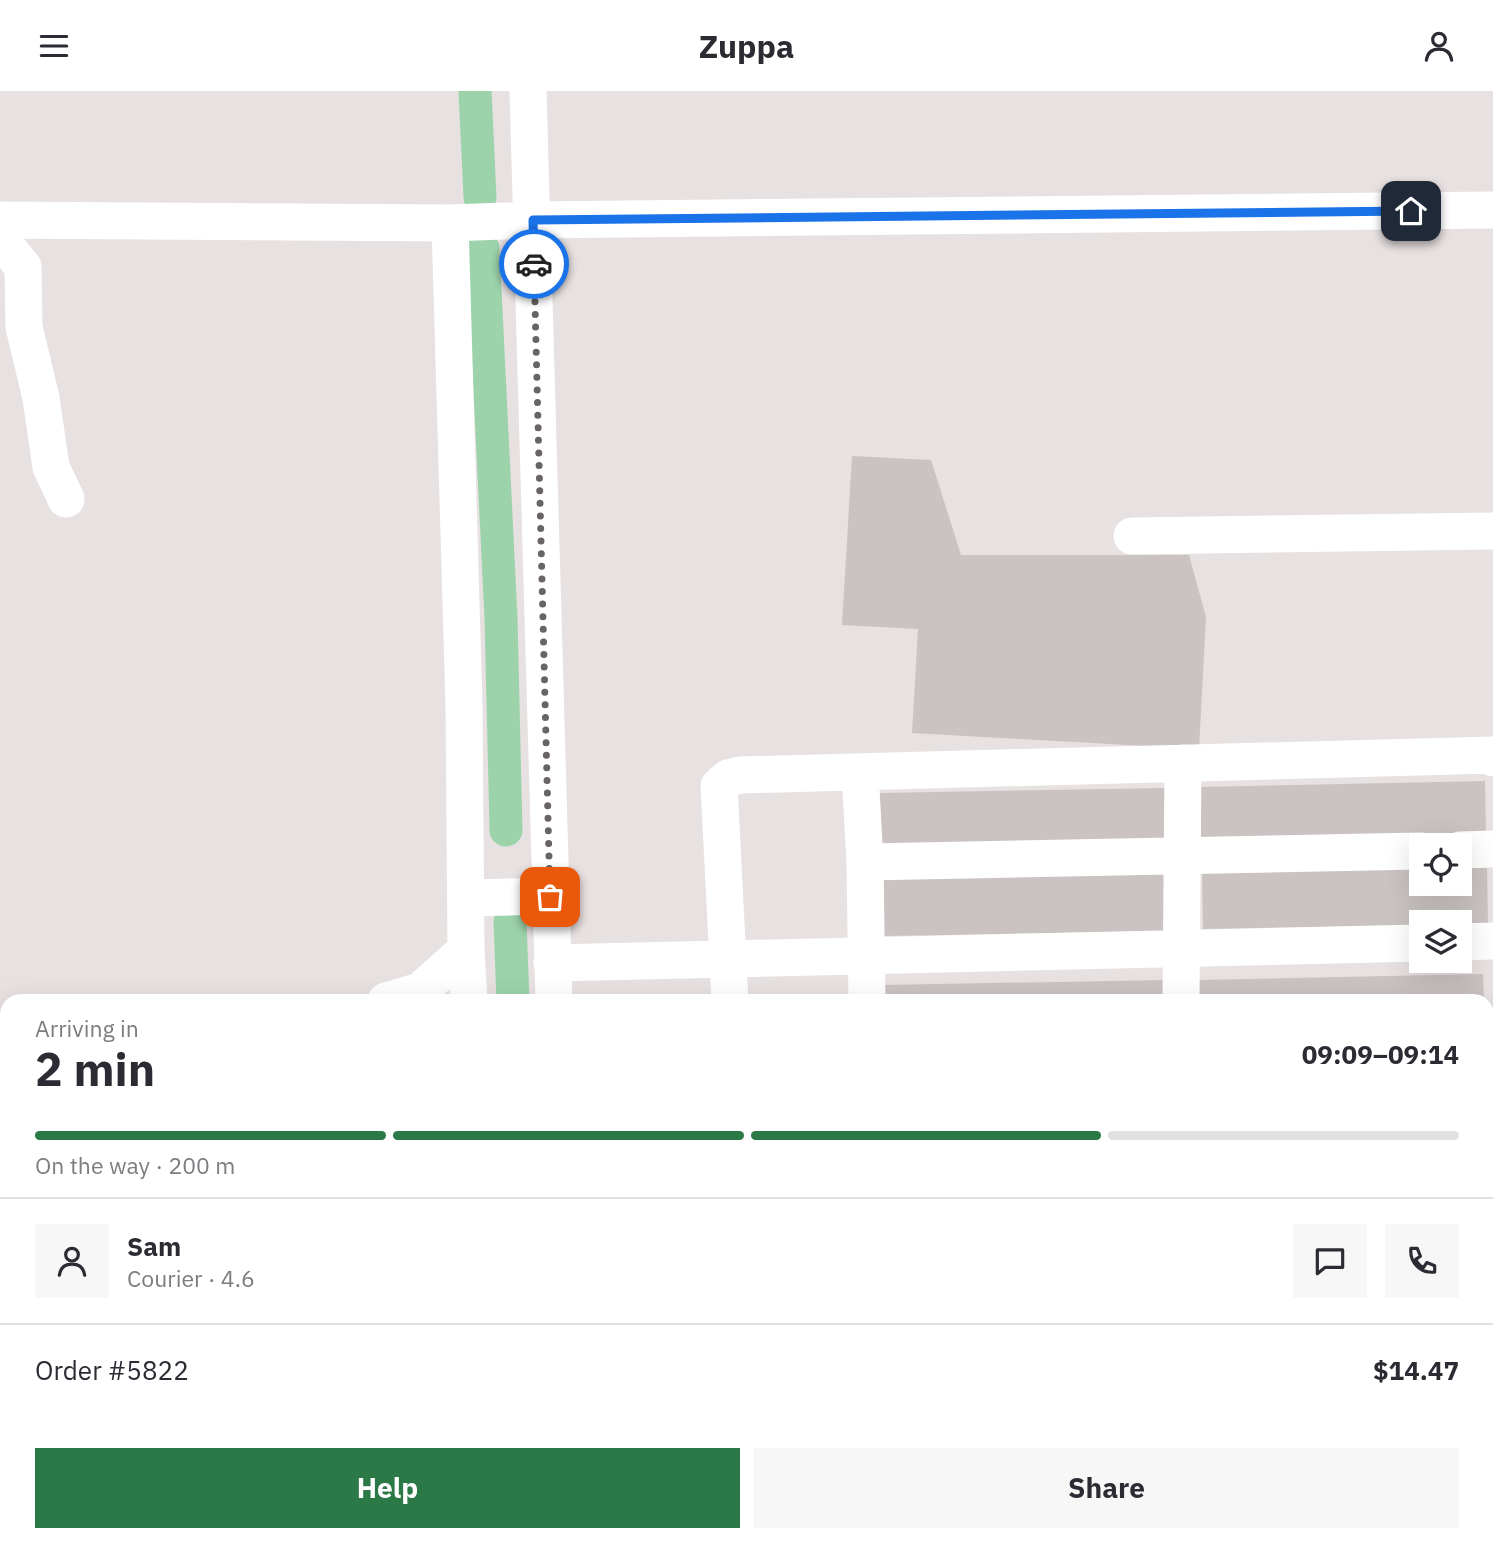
<!DOCTYPE html>
<html lang="en">
<head>
<meta charset="utf-8">
<style>
  body { margin:0; font-family:"IBM Plex Sans",sans-serif; background:#f7f7f7; color:#2b2b33; height:100vh; display:flex; flex-direction:column; font-size:26px; white-space:nowrap }
  * { box-sizing:border-box; margin:0 }
  p { font-size:23px; color:#7c7c81 }
  .icon { flex:none; width:38px; height:38px; fill:none; stroke:currentColor; stroke-width:2; stroke-linecap:round; stroke-linejoin:round }
  .map { position:relative; flex:1; overflow:hidden }
  .sheet { position:absolute; left:0px; top:903px; width:1494px; height:548px; display:flex; flex-direction:column; background:#fff; border-radius:21px 21px 0 0; box-shadow:0 7px 28px #0002 }
  .sheet>* { flex:none }
  .fabs { position:absolute; left:1409px; top:742px; display:grid; gap:14px }
  .fabs a { display:grid; place-items:center; width:63px; height:63px; border-radius:0px; background:#fff; box-shadow:0 7px 28px #0002; font-size:35px }
  .pin { position:absolute; display:grid; place-items:center; width:60px; height:60px; color:#fff; margin:-30px; border-radius:14px; box-shadow:0 4px 10px #0006 }
  .courier { position:absolute; display:grid; place-items:center; width:70px; height:70px; margin:-35px; border:5px solid #1a73e8; border-radius:50%; background:#fff; color:#222; box-shadow:0 2px 9px #0007 }
  .overview em { font-style:normal; font-weight:700 }
  .overview div { display:flex; flex-direction:column-reverse }
  .overview { display:flex; align-items:center; justify-content:space-between; height:119px; padding:0 35px }
  h1 { font-size:46px; font-weight:700; line-height:52px }
  .bar { display:grid; grid-template-columns:repeat(4,1fr); gap:10px 7px; align-content:center; height:84px; padding:0 35px }
  .bar i { height:9px; border-radius:5px; background:#e1e1e2 }
  .bar .active { background:#2c7948 }
  .bar p { grid-column:span 4 }
  .line { display:flex; align-items:center; gap:18px; padding:0 35px; border-top:2px solid #e1e1e2 }
  .line div { flex:1 }
  .round { display:grid; place-items:center; flex:none; width:74px; height:74px; border-radius:0px; background:#f7f7f7 }
  .cta { display:flex; gap:14px; margin-top:auto; padding:14px 35px }
  .cta a { flex:1; height:80px; border-radius:0px; background:#2c7948; color:#fff; font-size:28px; font-weight:700; line-height:80px; text-align:center }
  .cta a+a { background:#f7f7f7; color:#2b2b33 }
  header { display:flex; justify-content:space-between; align-items:center; height:91px; padding:0 35px; background:#fff; font-size:32px; font-weight:700 }
  .map>svg:first-child { display:block }
</style>
</head>
<body>
<header><svg class="icon" aria-label="menu" viewBox="0 0 24 24"><path d="M4 6h16M4 12h16M4 18h16"/></svg>Zuppa<svg class="icon" aria-label="person" viewBox="0 0 24 24"><circle cx="12" cy="8" r="4"/><path d="M4 21q1-7 8-7t8 7"/></svg></header>
<div class="map">
<svg width="1493" height="1450" viewBox="0 0 1493 1450">
  <rect width="100%" height="100%" fill="#e8e1e1"/>
  <path fill="#9cd3ab" d="M1488 1103H1493V1270H1488Z"/>
  <g fill="none" stroke-linecap="round" stroke-linejoin="round">
    <path stroke="#9cd3ab" stroke-width="33" d="M475 0 480 106
      M483 157 501 527 506 739
      M510 831 513 910
      M434 1450 441 1444"/>
  </g>
  <path fill="#cac3c2" d="M852 365 931 369 961 464H1189L1206 526 1199 658 912 642 918 538 842 534Z
    M1485 690 1486 747 1201 752 1200 696Z
    M1165 697 1166 753 881 759 880 702Z
    M1460 777H1487L1488 833 1421 831V834L1203 838 1202 782 1421 778V793H1460Z
    M1168 783 1169 840 884 845 883 788Z
    M1483 883 1484 910H1198V889Z
    M1167 889 1168 910H882V894Z"/>
  <g fill="none" stroke-linecap="round" stroke-linejoin="round">
    <path stroke="#fff" stroke-width="37" d="M528 0 554 910
      M0 129 450 132 533 129 1493 119
      M450 132 464 615 466 859 469 910
      M0 143 6 155 23 176 24 236 41 307 51 376 66 408
      M1132 445 1493 440
      M860 681 865 771
      M1460 759 1493 758
      M466 807 550 805
      M1460 851 1493 850
      M552 872 1421 852
      M386 910 420 900 466 859
      M730 910 719 695 728 687 740 684 1493 664V667
      M867 910 865 771 1421 760
      M1181 910 1183 672
      M1488 947H1493
      M0 1016 7 1010
      M1488 1041H1493
      M82 1444 84 1450
      M1359 1444 1403 1450
      M373 1450 380 1444
      M489 1450 496 1444
      M1263 1450 1264 1448 1272 1444"/>
  </g>
  <g fill="none" stroke-linecap="round" stroke-linejoin="round">
    <path stroke="#696464" stroke-width="7" stroke-dasharray="0 12.6" d="M534 173 550 806"/>
    <path stroke="#1a73e8" stroke-width="9" d="M534 173 533 129 1411 120"/>
  </g>
</svg>
<div class="fabs">
<a><svg class="icon" aria-label="locate" viewBox="0 0 24 24"><circle cx="12" cy="12" r="6"/><path d="M12 2v4M12 18v4M2 12h4M18 12h4"/></svg></a>
<a><svg class="icon" aria-label="layers" viewBox="0 0 24 24"><path d="M12 4l9 5-9 5-9-5zM3 14l9 5 9-5"/></svg></a>
</div>
<div class="pin" style="left:550px;top:806px;background:#ea580c"><svg class="icon" aria-label="bag" viewBox="0 0 24 24"><path d="M5 8h14l-1 12H6zM9 8a3 3 0 0 1 6 0"/></svg></div>
<div class="pin" style="left:1411px;top:120px;background:#1f2937"><svg class="icon" aria-label="home" viewBox="0 0 24 24"><path d="M3 11l9-7 9 7M6 9v11h12V9"/></svg></div>
<div class="courier" style="left:534px;top:173px"><svg class="icon" aria-label="car" viewBox="0 0 24 24"><path d="M5 17H2v-5l4-1 3-4h7l3 4 3 1v5h-3M9 17h6M6 11h13"/><circle cx="7" cy="17" r="2"/><circle cx="17" cy="17" r="2"/></svg></div>
<section class="sheet">
<div class="overview"><div><h1>2 min</h1><p>Arriving in</p></div><em>09:09–09:14</em></div>
<div class="bar"><i class="active"></i><i class="active"></i><i class="active"></i><i></i><p>On the way · 200 m</p></div>
<div class="line" style="height:126px"><a class="round"><svg class="icon" aria-label="person" viewBox="0 0 24 24"><circle cx="12" cy="8" r="4"/><path d="M4 21q1-7 8-7t8 7"/></svg></a><div><b>Sam</b><p>Courier · 4.6</p></div><a class="round"><svg class="icon" aria-label="chat" viewBox="0 0 24 24"><path d="M4 5h16v11H9l-5 4z"/></svg></a><a class="round"><svg class="icon" aria-label="phone" viewBox="0 0 24 24"><path d="M5 4h4l2 5-3 2q2 4 5 5l2-3 5 2v4C11 20 4 13 5 4z"/></svg></a></div>
<div class="line" style="height:91px"><div>Order #5822</div><b>$14.47</b></div>
<div class="cta"><a>Help</a><a>Share</a></div>
</section>
</div>
</body>
</html>
